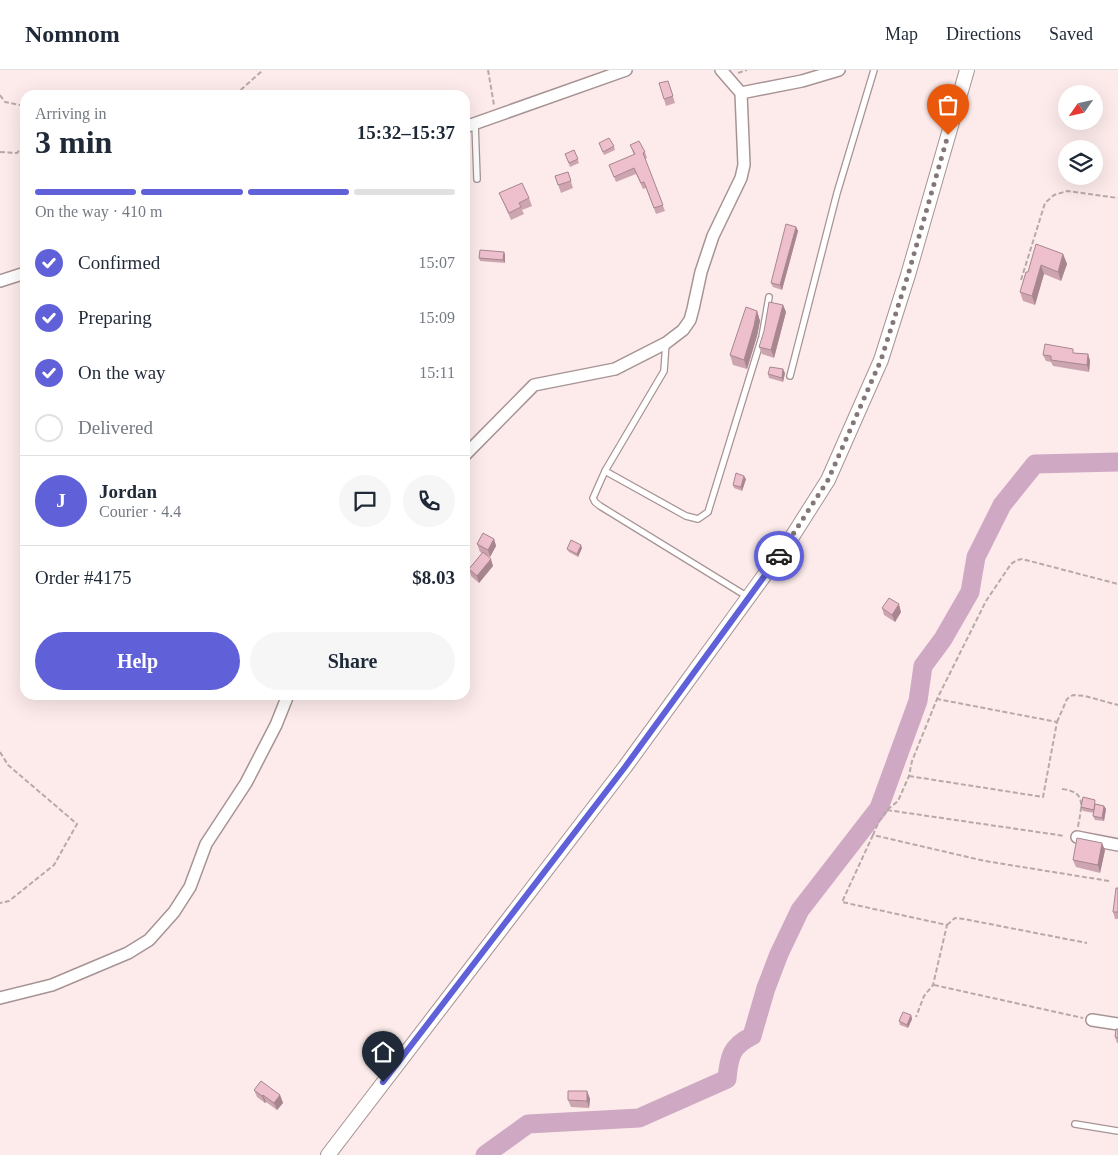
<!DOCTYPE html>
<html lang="en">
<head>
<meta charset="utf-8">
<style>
  body { margin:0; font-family:Georgia,serif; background:#f6f6f7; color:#1f2937; height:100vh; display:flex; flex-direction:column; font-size:19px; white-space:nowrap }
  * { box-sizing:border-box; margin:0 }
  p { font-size:16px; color:#747a83 }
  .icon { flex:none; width:28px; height:28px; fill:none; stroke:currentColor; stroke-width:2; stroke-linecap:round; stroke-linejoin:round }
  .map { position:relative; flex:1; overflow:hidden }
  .panel { position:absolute; left:20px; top:20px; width:450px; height:610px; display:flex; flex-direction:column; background:#fff; border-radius:15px; box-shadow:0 5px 20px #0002 }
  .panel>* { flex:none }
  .needle { width:32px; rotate:236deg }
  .controls { position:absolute; left:1058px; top:15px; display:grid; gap:10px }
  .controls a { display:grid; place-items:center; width:45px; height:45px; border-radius:50%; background:#fff; box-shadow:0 5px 20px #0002; font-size:25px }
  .pin { position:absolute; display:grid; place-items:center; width:42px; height:42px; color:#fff; margin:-51px -21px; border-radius:50% 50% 50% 0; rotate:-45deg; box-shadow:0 0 5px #0007 }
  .pin .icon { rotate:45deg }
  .courier { position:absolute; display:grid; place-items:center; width:50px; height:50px; margin:-25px; border:4px solid #6061d9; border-radius:50%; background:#fff; color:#222; box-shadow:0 1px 6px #0007 }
  .head em { font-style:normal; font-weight:700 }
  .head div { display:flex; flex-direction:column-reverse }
  .head { display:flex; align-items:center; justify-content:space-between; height:85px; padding:0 15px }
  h1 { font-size:32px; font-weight:700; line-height:38px }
  .bar { display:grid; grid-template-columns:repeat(4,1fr); gap:8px 5px; align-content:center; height:60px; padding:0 15px }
  .bar i { height:6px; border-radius:4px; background:#e0e1e3 }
  .bar .on { background:#6061d9 }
  .bar p { grid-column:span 4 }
  .line { display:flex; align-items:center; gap:12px; padding:0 15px; border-top:1px solid #e0e1e3 }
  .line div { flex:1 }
  .round { display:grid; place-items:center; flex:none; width:52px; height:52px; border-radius:26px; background:#f6f6f7 }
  ol { padding:0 15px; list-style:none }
  li { display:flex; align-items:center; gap:15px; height:55px }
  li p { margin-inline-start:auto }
  li .icon { padding:5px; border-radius:50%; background:#6061d9; color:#fff; stroke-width:4 }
  li:last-child { color:#747a83 }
  li i { width:28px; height:28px; border:2px solid #e0e1e3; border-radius:50% }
  .cta { display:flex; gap:10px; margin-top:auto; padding:10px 15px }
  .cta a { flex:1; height:58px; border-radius:30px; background:#6061d9; color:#fff; font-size:20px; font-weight:700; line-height:58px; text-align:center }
  .cta a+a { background:#f6f6f7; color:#1f2937 }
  header { display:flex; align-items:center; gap:30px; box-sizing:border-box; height:70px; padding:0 25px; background:#fff; border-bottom:1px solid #e0e1e3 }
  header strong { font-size:24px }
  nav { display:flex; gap:28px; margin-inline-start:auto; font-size:18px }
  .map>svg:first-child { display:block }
</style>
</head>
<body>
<header>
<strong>Nomnom</strong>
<nav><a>Map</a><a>Directions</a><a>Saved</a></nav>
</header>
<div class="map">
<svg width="1118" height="1085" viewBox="0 0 1118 1085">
  <rect width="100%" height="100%" fill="#fdebeb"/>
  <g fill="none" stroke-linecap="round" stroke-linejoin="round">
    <path stroke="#cfa9c4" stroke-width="19" d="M485 1085 528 1054 639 1048 727 1009C729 987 731 976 752 966L766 918 779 884 800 840 879 738 918 631 923 596 943 569 970 522 976 487 1002 435 1035 394 1118 392"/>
    <defs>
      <path id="service" d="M475 53 477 109
        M666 273 664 301 605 401 593 428 595 432 600 436 748 527
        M790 306 837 123 874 0
        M605 401 686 446 698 449 708 442 762 267 769 227
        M1075 1054 1118 1061"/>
      <path id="minor" d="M721 0 741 23 802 11 839 0
        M465 57 626 0
        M0 211 25 203
        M465 385 534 315 615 299 666 273 683 260 690 250 693 239 701 202 713 166 741 108 744 95 741 23
        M1077 767 1118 775
        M0 928 52 915 128 883 149 870 174 842 190 817 206 774 246 713 276 655 288 625
        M1092 950 1118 954"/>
      <path id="tertiary" d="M328 1085 625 697 790 470 828 410 881 290 908 205 967 0"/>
    </defs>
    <use href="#service" stroke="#a79393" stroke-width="8"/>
    <use href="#minor" stroke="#a79393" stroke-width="14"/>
    <use href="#tertiary" stroke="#a79393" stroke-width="16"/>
    <path stroke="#b8a9a9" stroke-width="2" stroke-dasharray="5 2.5" stroke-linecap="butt" d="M488 0 494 35
      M738 3 747 0
      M0 25 5 32 25 36
      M235 25 263 0
      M0 82 17 83 25 74
      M1021 210 1045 133 1054 125 1067 121 1118 128
      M1057 652 1067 629 1073 625 1085 626 1118 635
      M0 682 8 695 77 754 54 795 9 831 0 833
      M909 706 1043 727 1057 652 937 629
      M1062 719C1088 722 1081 737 1078 757
      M887 740 1065 766
      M873 765 842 832 947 855 933 915 924 926 916 947
      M1109 811 985 791 873 765 879 751 887 740 898 731 909 706 912 691 937 629 986 531 1011 494 1017 490 1022 489 1118 514
      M947 855 955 848 964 849 1087 873
      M934 915 1083 948"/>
    <use href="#service" stroke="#fff" stroke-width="5.5"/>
    <use href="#minor" stroke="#fff" stroke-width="11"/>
    <use href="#tertiary" stroke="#fff" stroke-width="14"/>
  </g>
  <path fill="#cda5b1" d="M668 11 675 33 666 36 659 13Z
    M599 73 614 76 615 80 604 85Z
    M630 75 645 82 647 88 645 89 665 141 656 144 646 118 643 119 636 104 616 112 609 95 634 85Z
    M574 80 579 93 570 97 565 84Z
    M568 102 573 118 561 123 555 106Z
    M499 123 529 128 532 136 522 140 524 144 511 150Z
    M796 157 798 161 782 220 773 217 771 213Z
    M504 182 505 185V193L480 191 479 188Z
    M1063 184 1067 194 1061 211 1044 204 1035 235 1023 231 1020 222 1028 202Z
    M783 235 786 242 774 288 762 284 759 277Z
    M757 241 760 251 757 266 747 299 733 295 730 285Z
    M1075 283 1088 284 1090 291 1089 302 1053 296 1051 292 1046 291 1043 285Z
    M785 303 783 312 769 308 768 304Z
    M746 409 742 421 734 418 733 415Z
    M494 469 496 476 490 487 486 485 493 496 479 513 471 506 469 499 482 483 480 482 477 474Z
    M582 478 578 487 569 482 567 479Z
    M882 538 901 542 895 552 884 545Z
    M1097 734 1104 736 1106 739 1104 751 1095 750 1093 746 1094 743 1083 741 1081 737Z
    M1105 780 1100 803 1076 797 1073 790Z
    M1118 818V849H1115L1113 842Z
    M911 945 912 949 908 958 900 955 899 951Z
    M1118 959V973H1117L1115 967Z
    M254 1020 280 1025 283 1033 277 1040 266 1032 265 1033 257 1027Z
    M587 1021 590 1029 589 1038 571 1037 568 1030Z"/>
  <path fill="#a78690" d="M796 157 798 161 782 220 780 215Z
    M504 182 505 185V193L503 190Z
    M1063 184 1067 194 1061 211 1058 202Z
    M1041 195 1044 204 1035 235 1032 226Z
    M783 235 786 242 774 288 771 280Z
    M757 241 760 251 757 266 747 299 744 290Z
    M1088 284 1090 291 1089 302 1087 295Z
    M783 299 785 303 783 312 782 308Z
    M744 406 746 409 742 421 741 417Z
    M494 469 496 476 490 487 488 480Z
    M581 475 582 478 578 487 577 484Z
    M491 489 493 496 479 513 477 506Z
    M899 534 901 542 895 552 892 545Z
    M1104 736 1106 739 1104 751 1102 748Z
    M1102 773 1105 780 1100 803 1098 795Z
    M911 945 912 949 908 958 907 955Z
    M587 1021 590 1029 589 1038 587 1031Z
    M263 1025 266 1032 265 1033 262 1026Z
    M280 1025 283 1033 277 1040 274 1033Z"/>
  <path fill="#eec0ce" stroke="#a78690" d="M668 11 673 26 664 29 659 13Z
    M609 68 614 76 603 82 599 73Z
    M639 71 645 82 643 83 663 135 654 138 644 112 641 113 634 98 614 107 609 95 635 84 630 75Z
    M574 80 578 89 569 93 565 84Z
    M568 102 571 111 558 115 555 106Z
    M522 113 529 128 519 133 521 137 509 143 499 123Z
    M786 154 796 157 780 215 771 213Z
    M1036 174 1063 184 1058 202 1041 195 1032 226 1020 222 1026 202H1028Z
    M480 180 504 182 503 190 479 188Z
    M769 232 783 235 771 280 759 277 764 261Z
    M746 237 757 241 754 256 744 290 730 285Z
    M1045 274 1073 279V283L1088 284 1087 295 1051 290V286L1043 285Z
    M770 297 783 299 782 308 768 304Z
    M736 403 744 406 741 417 733 415Z
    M483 463 494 469 488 480 477 474Z
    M571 470 581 475 577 484 567 479Z
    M483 482 491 489 477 506 469 499Z
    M889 528 899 534 892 545 882 538Z
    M1083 727 1095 730 1094 740 1081 737Z
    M1095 734 1104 736 1102 748 1093 746Z
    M1077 768 1102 773 1098 795 1073 790Z
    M1116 818H1118V842H1113Z
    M903 942 911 945 907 955 899 951Z
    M1116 959H1118V968L1115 967Z
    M261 1011 280 1025 274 1033 263 1025 262 1026 254 1020Z
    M568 1021H587V1031L568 1030Z"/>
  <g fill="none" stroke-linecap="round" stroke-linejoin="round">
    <path stroke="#837777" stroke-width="5" stroke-dasharray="0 9" d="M779 486 828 410 881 290 908 205 948 65"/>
    <path stroke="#6061d9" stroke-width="6" d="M383 1012 625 697 779 486"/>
  </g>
</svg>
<div class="controls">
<a><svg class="needle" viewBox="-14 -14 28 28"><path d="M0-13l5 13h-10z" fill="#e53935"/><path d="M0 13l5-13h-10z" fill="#747a83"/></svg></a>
<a><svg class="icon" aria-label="layers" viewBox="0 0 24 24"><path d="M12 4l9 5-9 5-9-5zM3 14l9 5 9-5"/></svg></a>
</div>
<div class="pin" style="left:948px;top:65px;background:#ea580c"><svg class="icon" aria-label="bag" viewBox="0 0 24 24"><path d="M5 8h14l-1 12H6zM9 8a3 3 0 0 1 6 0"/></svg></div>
<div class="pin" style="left:383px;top:1012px;background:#1f2937"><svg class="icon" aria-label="home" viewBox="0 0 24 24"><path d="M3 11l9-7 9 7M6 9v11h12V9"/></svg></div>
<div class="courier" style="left:779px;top:486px"><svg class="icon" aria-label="car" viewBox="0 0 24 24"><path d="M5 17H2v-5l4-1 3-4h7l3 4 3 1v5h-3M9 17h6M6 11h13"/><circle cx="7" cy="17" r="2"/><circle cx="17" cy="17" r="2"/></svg></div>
<section class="panel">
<div class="head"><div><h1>3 min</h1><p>Arriving in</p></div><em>15:32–15:37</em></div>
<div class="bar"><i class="on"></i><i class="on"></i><i class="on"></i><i></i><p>On the way · 410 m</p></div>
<ol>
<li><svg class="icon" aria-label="check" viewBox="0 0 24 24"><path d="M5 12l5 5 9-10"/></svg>Confirmed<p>15:07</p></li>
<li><svg class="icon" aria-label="check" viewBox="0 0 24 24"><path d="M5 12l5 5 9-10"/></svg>Preparing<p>15:09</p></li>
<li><svg class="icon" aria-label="check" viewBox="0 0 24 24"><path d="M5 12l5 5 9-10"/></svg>On the way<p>15:11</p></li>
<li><i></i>Delivered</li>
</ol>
<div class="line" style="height:90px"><b class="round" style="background:#6061d9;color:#fff">J</b><div><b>Jordan</b><p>Courier · 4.4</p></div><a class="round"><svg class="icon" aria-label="chat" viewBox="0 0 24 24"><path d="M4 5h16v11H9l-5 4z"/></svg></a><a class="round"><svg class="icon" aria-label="phone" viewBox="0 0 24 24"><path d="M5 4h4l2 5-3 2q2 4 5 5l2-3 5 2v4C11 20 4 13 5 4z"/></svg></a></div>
<div class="line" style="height:65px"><div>Order #4175</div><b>$8.03</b></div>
<div class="cta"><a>Help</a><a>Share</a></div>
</section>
</div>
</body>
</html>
